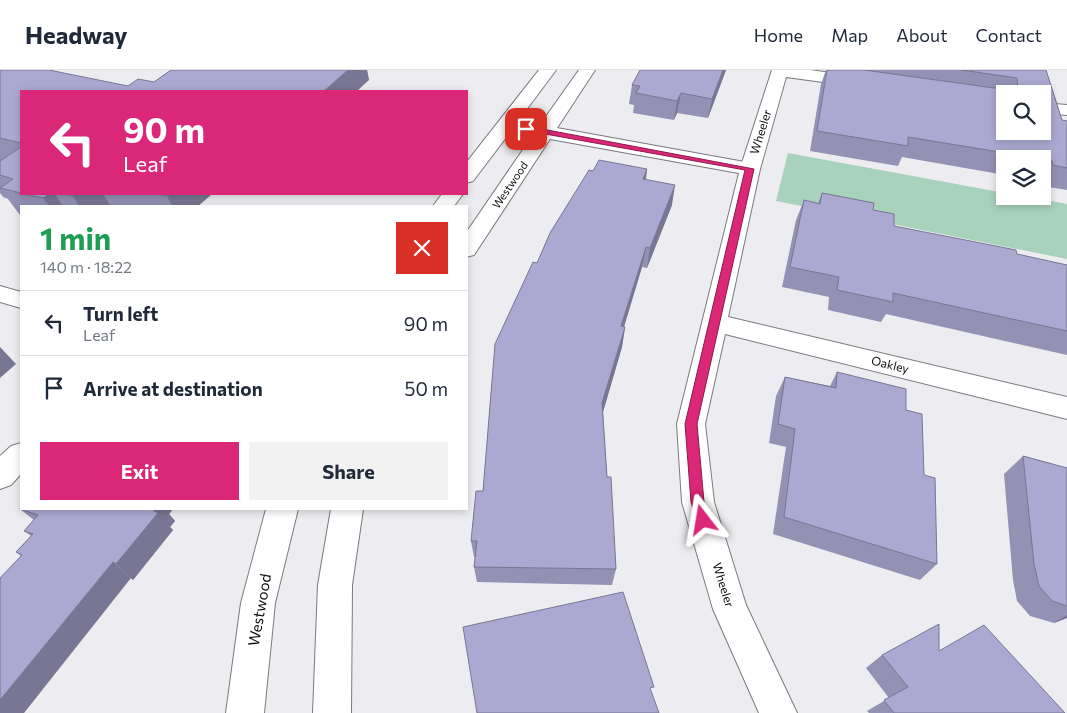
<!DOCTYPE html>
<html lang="en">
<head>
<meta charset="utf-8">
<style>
	:root { --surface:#fff; --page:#f2f2f3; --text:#1f2937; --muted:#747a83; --line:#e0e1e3; --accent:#db2777 }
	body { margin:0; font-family:Commissioner,sans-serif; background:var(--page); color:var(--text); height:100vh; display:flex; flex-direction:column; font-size:19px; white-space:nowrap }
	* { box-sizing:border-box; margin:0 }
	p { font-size:16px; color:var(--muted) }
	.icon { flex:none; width:28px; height:28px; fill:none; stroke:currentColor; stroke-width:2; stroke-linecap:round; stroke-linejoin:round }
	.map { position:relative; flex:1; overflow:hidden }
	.details { position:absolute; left:20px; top:135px; width:448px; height:305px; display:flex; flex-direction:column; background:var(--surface); border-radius:0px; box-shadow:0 2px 8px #0003 }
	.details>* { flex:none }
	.guide { position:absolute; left:20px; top:20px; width:448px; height:105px; border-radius:0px; box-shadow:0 2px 8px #0003; background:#db2777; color:#fff; overflow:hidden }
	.controls { position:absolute; left:996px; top:15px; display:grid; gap:10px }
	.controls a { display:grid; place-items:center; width:55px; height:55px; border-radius:0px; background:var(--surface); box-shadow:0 2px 8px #0003; font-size:25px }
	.pin { position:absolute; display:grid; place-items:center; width:42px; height:42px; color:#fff; margin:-21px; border-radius:10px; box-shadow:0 2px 8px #0006 }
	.me { position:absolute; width:55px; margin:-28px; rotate:346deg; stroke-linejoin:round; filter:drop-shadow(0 0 4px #0008) }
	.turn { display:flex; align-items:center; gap:18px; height:105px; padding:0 20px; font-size:22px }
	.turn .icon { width:65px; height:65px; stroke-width:2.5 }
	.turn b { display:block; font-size:35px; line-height:42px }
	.round { display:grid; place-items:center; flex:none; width:52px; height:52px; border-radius:0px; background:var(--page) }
	.head { display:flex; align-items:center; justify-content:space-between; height:85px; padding:0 20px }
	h1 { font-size:30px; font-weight:700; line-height:38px; color:#1e9e55 }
	.primary-button { display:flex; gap:10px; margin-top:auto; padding:10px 20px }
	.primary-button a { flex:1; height:58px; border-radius:0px; background:var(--accent); color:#fff; font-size:20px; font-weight:700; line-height:58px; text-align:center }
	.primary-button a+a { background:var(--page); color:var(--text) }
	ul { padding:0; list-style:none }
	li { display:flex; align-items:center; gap:15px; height:65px; padding:0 20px; border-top:1px solid var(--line) }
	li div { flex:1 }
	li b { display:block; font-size:19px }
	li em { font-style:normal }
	header { display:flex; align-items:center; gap:30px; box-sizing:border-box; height:70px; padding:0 25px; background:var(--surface); border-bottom:1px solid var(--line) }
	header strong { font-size:24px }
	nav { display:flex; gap:28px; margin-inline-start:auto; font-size:18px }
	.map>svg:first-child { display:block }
	.green { fill:#a8d2bb }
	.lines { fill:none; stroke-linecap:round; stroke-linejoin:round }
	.street-casing { stroke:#7a7a7d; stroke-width:2 }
	.secondary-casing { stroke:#7a7a7d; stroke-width:2 }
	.street { fill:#fff; fill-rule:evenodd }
	.secondary { fill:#fff; fill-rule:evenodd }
	.wall { fill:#9391b4 }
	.shaded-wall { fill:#787692 }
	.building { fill:#aba9d1; stroke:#787692; fill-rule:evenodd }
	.route { fill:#db2777; stroke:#8e194d }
	.labels { text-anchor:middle; stroke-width:5; stroke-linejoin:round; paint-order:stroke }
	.far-street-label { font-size:11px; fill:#0c0c0d; stroke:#fff }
	.street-label { font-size:12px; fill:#0c0c0d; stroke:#fff }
	.near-street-label { font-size:15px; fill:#0c0c0d; stroke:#fff }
</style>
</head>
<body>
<header>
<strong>Headway</strong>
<nav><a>Home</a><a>Map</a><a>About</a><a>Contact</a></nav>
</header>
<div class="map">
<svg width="1067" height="643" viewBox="0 0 1067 643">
	<rect width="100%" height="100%" fill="#ededf1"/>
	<path class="green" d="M788 83 1005 123V126H1025L1067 134V189L776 131Z"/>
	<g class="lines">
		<defs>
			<g id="street">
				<path d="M772 0H810L860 7 866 8 869 12 866 16 860 17 786 7 760 99 728 247 1067 327V349L725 264 705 354 714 432 746 535 797 643H759L713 539 682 432 677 354 740 99Z"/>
				<path d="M1042 33 1067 35V45L1042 43Z"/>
				<path d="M21 373V404L11 415 0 419V386L11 376Z"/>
			</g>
			<g id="secondary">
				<path d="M539 0H556L518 51 540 55 579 0H595L557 58 750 93 757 95 760 99 757 103 750 105 550 69 474 185 466 187V163L533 65 511 61 473 111 466 113V93Z"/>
				<path d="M442 124H463L454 136H433Z"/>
				<path d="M0 216 21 222V238L0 232Z"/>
				<path d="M266 439H298L275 533 264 643H226L241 533Z"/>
				<path d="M331 439H363L352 515 351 643H313L318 515Z"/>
			</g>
		</defs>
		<use href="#street" class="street-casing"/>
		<use href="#secondary" class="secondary-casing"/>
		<use href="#street" class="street"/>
		<use href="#secondary" class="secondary"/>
	</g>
	<g class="wall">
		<path d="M0 0 128 16 154 12 171 0H367L369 10 21 21V124H212L198 136H114L110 135 109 136H21V145L19 144 8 129 3 127 0 123V91L1 90H0Z"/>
		<path d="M640 0H726L708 48 677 43 674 50 633 43 634 35 629 34 632 15Z"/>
		<path d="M824 0H1046L1062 50 1067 51V120L1042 116V89H1005V105L902 87 898 96 810 81 821 14 826 0Z"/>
		<path d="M647 99 646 110 672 135 647 198 642 197 624 257H625L622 277 603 342 607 407 616 499 612 515 477 512 474 497 475 487H474L471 471 537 193Z"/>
		<path d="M822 123 873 140 894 156 1017 184 1067 195V285L886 244 881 252 828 240 829 227 782 217 796 150 804 130 818 133Z"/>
		<path d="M837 302 906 340 924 405 937 494 920 510 773 464 786 377 769 373 776 326 785 307 830 316Z"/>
		<path d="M1023 386 1067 398V548L1054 553 1030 546 1017 531 1013 510 1004 404Z"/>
		<path d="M20 439H173L169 444 175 451 170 457 173 460 133 510 131 508 21 486 16 482 31 466 24 461 34 450Z"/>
		<path d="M939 581 1065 643H869L867 641 889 628 866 598 882 585Z"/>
	</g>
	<g class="shaded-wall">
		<path d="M348 0H367L369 10 357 21H324Z"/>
		<path d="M723 0H726L708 48 712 29Z"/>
		<path d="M681 23 677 43 674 50 677 31Z"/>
		<path d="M647 99 644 119 643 109Z"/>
		<path d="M675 115 672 135 647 198 650 178Z"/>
		<path d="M50 124H55L63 136H49L43 128Z"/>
		<path d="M75 124H103L110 135 109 136H79L73 126Z"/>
		<path d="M170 124H212L198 136H172L167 126Z"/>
		<path d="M646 177 642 197 618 276 621 256Z"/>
		<path d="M625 257 622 277 600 352 602 333Z"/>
		<path d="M0 277 16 294 0 308Z"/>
		<path d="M156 439H173L169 444 175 451 170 457 173 460 133 510 116 494Z"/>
		<path d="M113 492 131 508 24 643H0V630Z"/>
		<path d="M1067 545V548L1054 553Z"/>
	</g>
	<g class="building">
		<path d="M0 0H49L128 16 138 9 154 12 171 0H348L324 21H21V73L0 68Z"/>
		<path d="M640 0H723L712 29 681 23 677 31 636 23 640 16 632 15Z"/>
		<path d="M827 0H864L1016 21 1018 19 1017 8 962 0H1046L1062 50 1067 51V98L1053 95 1052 91 1042 89 908 67V76L817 61ZM1005 24H1042V61H1005Z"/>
		<path d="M21 77V123L0 118 13 109 0 105V91Z"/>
		<path d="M599 90 647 99 643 109 675 115 650 178 646 177 621 256 625 257 602 333 607 407H611L616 499 474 497 477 471H471L476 421H483L495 274 533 192 537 193 550 163 589 100 593 101Z"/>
		<path d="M822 123 874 133 873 140 894 144V156L1016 180 1017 184 1067 195V261L893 223V232L837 220 839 207 790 197 804 130 820 134Z"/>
		<path d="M25 124H50L43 128Z"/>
		<path d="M63 124H75L73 126Z"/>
		<path d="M157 124H170L167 126Z"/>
		<path d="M837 302 906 319V340L922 344 924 405 935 408 937 494 784 447 795 359 778 354 785 307 836 318Z"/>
		<path d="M1023 386 1067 398V536L1052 531 1039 516 1034 494Z"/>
		<path d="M21 437V439H156L154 441 158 443 116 494 113 492 0 630V508L22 485 16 482 33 464 24 461 38 445 20 439Z"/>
		<path d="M623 522 654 617 650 618 659 643H477L463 557Z"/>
		<path d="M939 554V581L984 555 1065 643H894L884 630 908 617 882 585Z"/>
	</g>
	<path class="route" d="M526 56 754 99 697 354 704 432 710 450 708 454H698L691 432 685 354 745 100 523 60V57Z"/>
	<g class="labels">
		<g class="far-street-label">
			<text transform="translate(510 115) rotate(-56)" y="4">Westwood</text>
		</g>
		<g class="street-label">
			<text transform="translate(761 62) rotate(-73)" y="4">Wheeler</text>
			<text transform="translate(890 295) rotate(14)" y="4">Oakley</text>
			<text transform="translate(723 515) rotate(73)" y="4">Wheeler</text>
		</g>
		<g class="near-street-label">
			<text transform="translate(260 540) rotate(-80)" y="5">Westwood</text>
		</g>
	</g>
</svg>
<div class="controls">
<a><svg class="icon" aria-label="search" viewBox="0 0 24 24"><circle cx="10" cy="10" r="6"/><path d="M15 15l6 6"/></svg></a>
<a><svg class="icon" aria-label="layers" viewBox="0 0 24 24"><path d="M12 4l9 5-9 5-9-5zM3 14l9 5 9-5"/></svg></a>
</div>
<div class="pin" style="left:526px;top:59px;background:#d93025"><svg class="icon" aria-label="arrive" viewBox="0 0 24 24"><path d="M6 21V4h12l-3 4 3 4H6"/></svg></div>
<svg class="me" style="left:703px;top:450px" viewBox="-20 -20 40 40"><path d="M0-17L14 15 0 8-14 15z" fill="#db2777" stroke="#fff" stroke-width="4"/></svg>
<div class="guide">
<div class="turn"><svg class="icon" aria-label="left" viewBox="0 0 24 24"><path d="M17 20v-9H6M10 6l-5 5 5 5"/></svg><div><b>90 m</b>Leaf</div></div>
</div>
<section class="details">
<div class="head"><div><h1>1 min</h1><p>140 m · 18:22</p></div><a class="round" style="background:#d93025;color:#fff"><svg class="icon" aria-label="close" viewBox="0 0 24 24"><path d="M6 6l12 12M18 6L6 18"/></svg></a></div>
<ul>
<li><svg class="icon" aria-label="left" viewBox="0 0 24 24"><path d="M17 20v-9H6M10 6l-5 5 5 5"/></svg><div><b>Turn left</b><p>Leaf</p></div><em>90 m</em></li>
<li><svg class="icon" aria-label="arrive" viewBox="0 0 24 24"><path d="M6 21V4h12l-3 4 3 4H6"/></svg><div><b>Arrive at destination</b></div><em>50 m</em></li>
</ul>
<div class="primary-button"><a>Exit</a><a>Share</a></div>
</section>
</div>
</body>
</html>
